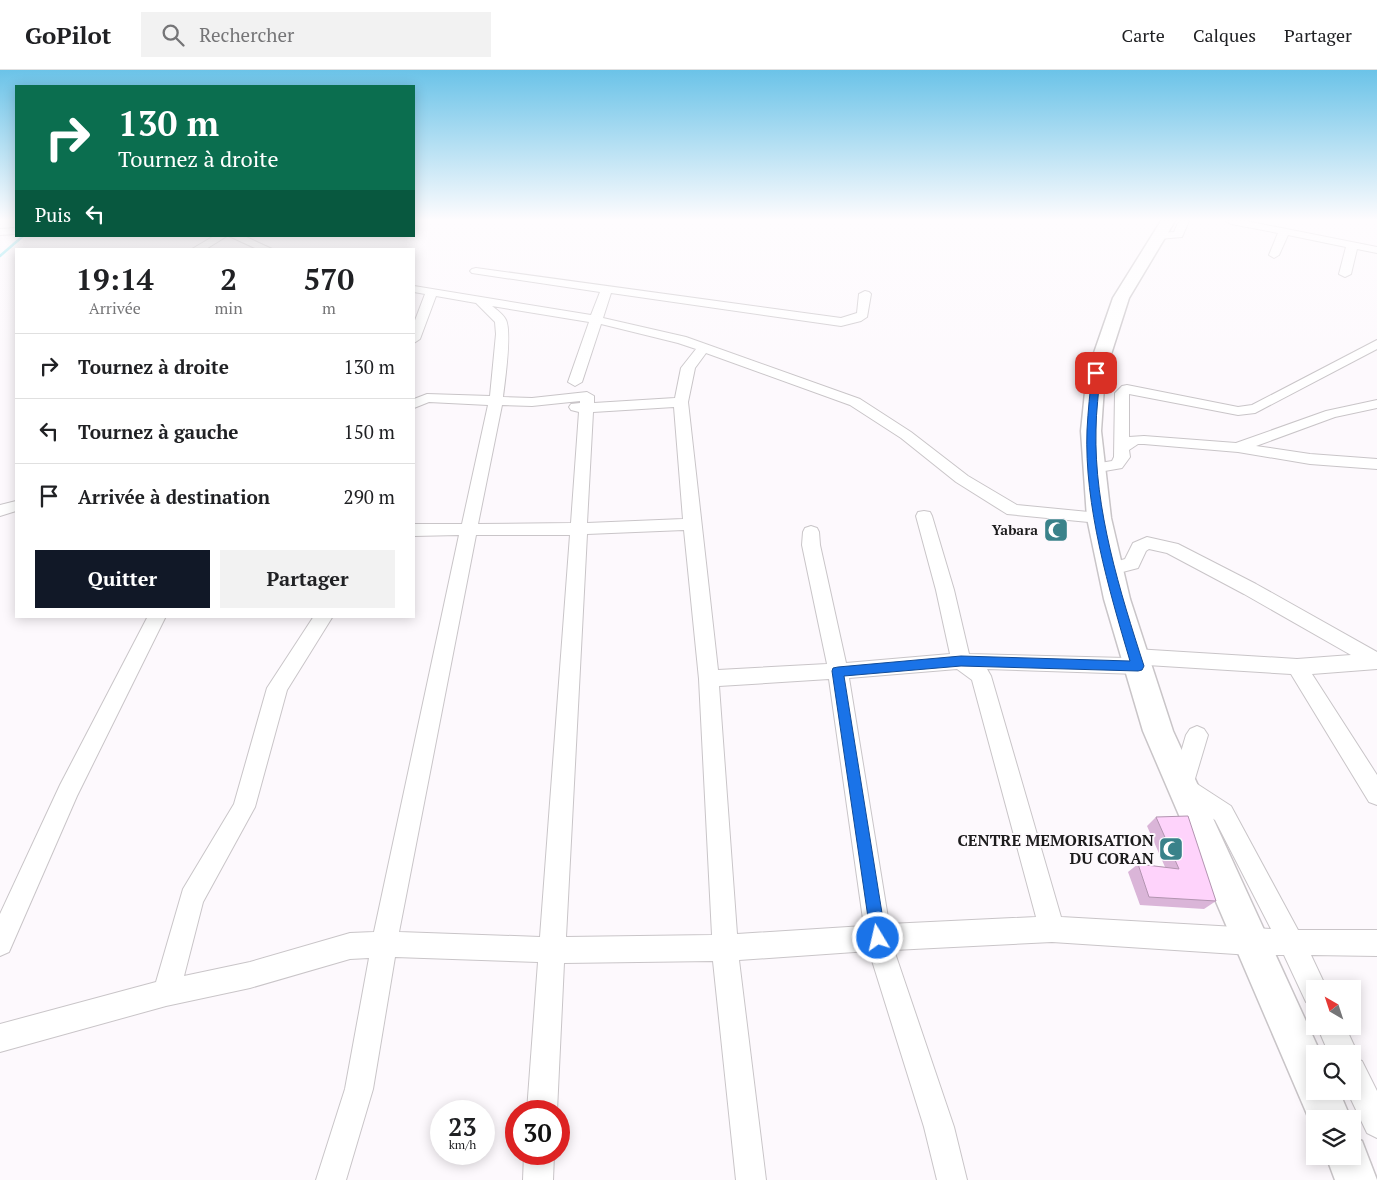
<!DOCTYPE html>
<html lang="fr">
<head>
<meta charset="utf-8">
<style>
	:root { --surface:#fff; --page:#f2f2f2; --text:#202124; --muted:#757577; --line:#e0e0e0; --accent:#111827 }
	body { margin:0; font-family:"PT Serif",serif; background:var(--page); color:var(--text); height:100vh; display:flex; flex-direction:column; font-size:19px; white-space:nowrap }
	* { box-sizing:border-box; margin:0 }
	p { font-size:16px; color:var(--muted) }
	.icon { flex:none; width:28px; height:28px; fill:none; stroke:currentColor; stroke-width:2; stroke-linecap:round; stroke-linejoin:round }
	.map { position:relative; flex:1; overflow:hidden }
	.sheet { position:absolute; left:15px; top:178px; width:400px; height:370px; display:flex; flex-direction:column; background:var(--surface); border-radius:0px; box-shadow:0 2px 12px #0003 }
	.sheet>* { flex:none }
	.top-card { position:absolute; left:15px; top:15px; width:400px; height:152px; border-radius:0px; box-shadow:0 2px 12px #0003; background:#0b6e4f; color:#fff; overflow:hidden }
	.needle { width:32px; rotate:321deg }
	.fabs { position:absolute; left:1306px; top:910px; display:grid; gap:10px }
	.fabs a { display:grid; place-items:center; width:55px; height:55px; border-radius:0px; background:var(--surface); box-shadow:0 2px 12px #0003; font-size:25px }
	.speed { position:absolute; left:430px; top:1030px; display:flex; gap:10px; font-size:25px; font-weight:700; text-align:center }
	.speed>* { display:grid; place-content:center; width:65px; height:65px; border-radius:50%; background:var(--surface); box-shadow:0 2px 12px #0003; line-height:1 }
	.speed small { font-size:12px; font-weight:400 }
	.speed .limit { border:8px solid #d22; background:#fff; color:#111 }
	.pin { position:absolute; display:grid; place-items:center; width:42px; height:42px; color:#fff; margin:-21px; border-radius:10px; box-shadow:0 2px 8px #0006 }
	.me { position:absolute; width:55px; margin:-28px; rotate:351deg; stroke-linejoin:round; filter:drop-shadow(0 0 4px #0008) }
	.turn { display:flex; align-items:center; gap:18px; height:105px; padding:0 20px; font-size:22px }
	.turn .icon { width:65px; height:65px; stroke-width:2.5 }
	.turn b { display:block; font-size:35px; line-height:42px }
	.then { display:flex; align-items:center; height:48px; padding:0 20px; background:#0003; gap:10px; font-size:19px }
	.eta { display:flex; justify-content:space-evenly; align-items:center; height:85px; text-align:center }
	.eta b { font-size:30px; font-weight:800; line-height:35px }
	.primary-button { display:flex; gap:10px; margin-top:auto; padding:10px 20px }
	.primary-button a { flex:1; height:58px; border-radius:0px; background:var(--accent); color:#fff; font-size:20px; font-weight:800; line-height:58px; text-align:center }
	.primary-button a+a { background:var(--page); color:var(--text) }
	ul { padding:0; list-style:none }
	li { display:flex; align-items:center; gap:15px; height:65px; padding:0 20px; border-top:1px solid var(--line) }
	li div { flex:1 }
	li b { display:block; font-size:19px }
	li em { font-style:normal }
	header { display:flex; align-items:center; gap:30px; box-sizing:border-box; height:70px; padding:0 25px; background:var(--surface); border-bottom:1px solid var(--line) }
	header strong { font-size:24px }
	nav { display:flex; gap:28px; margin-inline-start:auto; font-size:18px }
	.search { width:350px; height:45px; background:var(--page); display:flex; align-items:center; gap:12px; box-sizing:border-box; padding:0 18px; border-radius:0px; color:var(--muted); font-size:19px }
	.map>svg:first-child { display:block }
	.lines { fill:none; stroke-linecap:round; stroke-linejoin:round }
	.stream { stroke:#50d9e8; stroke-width:2.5 }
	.minor-casing { stroke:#c9c5c8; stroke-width:2 }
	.highway-casing { stroke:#c9c5c8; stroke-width:3 }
	.minor { fill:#fff; fill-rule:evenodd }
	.highway { fill:#fff; fill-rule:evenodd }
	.wall { fill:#dab5d8 }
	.building { fill:#fed3fb; stroke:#b294b0 }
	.route { fill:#1a73e8; stroke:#114b97 }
	.labels { text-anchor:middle; stroke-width:4; stroke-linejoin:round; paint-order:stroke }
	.poi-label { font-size:14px; font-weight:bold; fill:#1d1c1d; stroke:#fdf9fd; text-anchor:end }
	.near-poi-label { font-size:16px; font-weight:bold; fill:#1d1c1d; stroke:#fdf9fd; text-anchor:end }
</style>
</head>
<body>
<header>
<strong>GoPilot</strong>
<div class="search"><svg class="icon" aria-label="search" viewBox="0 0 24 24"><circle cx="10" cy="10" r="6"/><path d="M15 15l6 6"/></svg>Rechercher</div>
<nav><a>Carte</a><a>Calques</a><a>Partager</a></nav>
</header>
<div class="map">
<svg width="1377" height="1110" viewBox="0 0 1377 1110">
	<rect width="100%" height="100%" fill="#fdf9fd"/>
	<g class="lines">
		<path class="stream" d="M0 186 23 166"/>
		<defs>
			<g id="minor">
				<path d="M1179 151H1189L1182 167 1159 169 1154 166 1159 163 1174 162Z"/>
				<path d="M1226 151H1246L1377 177V183L1357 179 1351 204 1345 207 1339 204 1346 177 1288 165 1279 185 1274 188 1269 185 1278 163 1231 154Z"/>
				<path d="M16 158V164L0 165V159Z"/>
				<path d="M214 166H227L206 179H192Z"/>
				<path d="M229 166H244L272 179H257Z"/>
				<path d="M476 198 841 248 857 243 859 224 865 221 869 222 871 224 867 247 861 251 841 256 611 223 603 248 686 267 860 329 911 362 968 406 1017 435 1099 443 1105 444 1107 448 1105 452 1099 453 1007 444 956 412 901 368 850 335 706 283 695 298 688 332 718 600 827 594 802 475 803 462 805 458 811 456 817 458 819 462 820 475 846 593 950 584 936 520 916 446 918 442 924 441 930 442 932 446 954 520 969 584 1126 588 1128 582 1135 579 1297 589 1351 585 1244 524 1167 483 1149 479 1146 481 1138 498 1111 505 1105 503 1102 499 1105 495 1125 489 1133 473 1147 467 1178 474 1256 514 1377 582V599L1312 604 1377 705V735L1369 732 1291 604 1147 595 1145 601 1138 604 987 599 991 606 1061 847 1271 859 1215 750 1174 723 1171 716 1186 665 1190 659 1197 656 1204 659 1208 665 1194 712 1231 736 1298 860H1377V886L1311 885 1327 919H1315V936L1306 932 1284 885H1251L1052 872 894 880 954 1057 967 1110H937L924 1057 869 881 739 890 766 1110H736L713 891 564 893 557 1041H527L538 892 395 887 373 1019 346 1110H316L345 1019 369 888 350 889 250 918 166 936 0 982V954L156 912 183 819 234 734 267 618 314 546H333L287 620 255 737 203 832 184 906 250 892 350 863 374 862 459 465 414 466V454H462L488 335 429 332 414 338V329L427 324 490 326 496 264 495 252 476 233 436 226 420 269 414 273V253L425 224 414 222V216L591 245 600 222 472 203 470 201 472 199ZM492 236 589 252 568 312 575 316 582 312 601 254 678 273 696 279 681 298 675 328 594 333V326L587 322 532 328 503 327C505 310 512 263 506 250 503 244 497 240 492 236ZM580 331V333L571 334 569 337 571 340 579 342 571 453 478 454 502 335 532 336ZM674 337 683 449 587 453 593 342ZM684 460 699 609 712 865 566 867 587 464ZM476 465H570L540 867 399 862ZM957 599 972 610 1036 847 889 854 849 608ZM829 609 864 856 737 864 719 616Z"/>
				<path d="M1377 270V279L1255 343 1238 345 1129 324V367L1144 366 1236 373 1326 341 1377 330V338L1335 347 1256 376 1310 384 1377 389V399L1310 394 1238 382 1144 374H1138L1129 380 1130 387 1122 398 1093 403 1088 401 1085 398 1088 395 1112 391 1114 387 1115 323 1122 316 1127 315 1238 337 1252 335Z"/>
				<path d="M16 431V441L0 446V435Z"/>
				<path d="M148 546H166L77 726 9 882 0 886V844L60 715Z"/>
				<path d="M1317 956H1345L1358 984 1356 989 1362 991 1377 1021V1068L1367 1063 1347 1021H1352V984H1329Z"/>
				<path d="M524 1084H554L553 1110H523Z"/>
			</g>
			<g id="highway">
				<path d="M1161 151H1175L1129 228 1105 303 1101 361 1111 448 1130 529 1173 661 1321 984H1315V1021H1339L1351 1049H1315V1063L1143 661 1104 529 1087 448 1081 361 1087 303 1113 228Z"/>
				<path d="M1352 1067 1362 1071 1377 1110H1335L1326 1086H1352Z"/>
			</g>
		</defs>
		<use href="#minor" class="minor-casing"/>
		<use href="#highway" class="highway-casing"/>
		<use href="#minor" class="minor"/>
		<use href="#highway" class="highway"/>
	</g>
	<path class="wall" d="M1156 747 1216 831 1204 839 1140 835 1128 802 1138 794 1165 797 1147 756Z"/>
	<path class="building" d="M1188 746 1216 831 1149 827 1138 794 1179 799 1156 747Z"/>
	<linearGradient id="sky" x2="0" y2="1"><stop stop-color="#6bc3e8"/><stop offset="0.49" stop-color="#fefcfe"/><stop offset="1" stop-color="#fefcfe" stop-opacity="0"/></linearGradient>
	<rect width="1377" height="306" fill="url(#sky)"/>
	<path class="route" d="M1096 300 1100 303C1099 322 1096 341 1096 360 1094 439 1120 522 1144 596L1142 600 1138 601 961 596 844 606 886 868 884 874 878 876 873 874 871 868 832 601 833 598 838 597 961 586 1130 591C1109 520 1084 435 1087 360 1088 341 1090 322 1092 303Z"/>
	<defs>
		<symbol id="mosque-square" viewBox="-11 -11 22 22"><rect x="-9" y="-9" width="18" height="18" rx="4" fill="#3a828a" stroke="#fdf9fd"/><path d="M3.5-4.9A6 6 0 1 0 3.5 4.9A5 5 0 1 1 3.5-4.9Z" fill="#fff"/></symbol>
	</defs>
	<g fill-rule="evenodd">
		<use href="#mosque-square" x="1042" y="446" width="28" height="28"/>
		<use href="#mosque-square" x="1157" y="765" width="28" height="28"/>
	</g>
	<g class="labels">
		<g class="poi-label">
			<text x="1038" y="465">Yabara</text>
		</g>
		<g class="near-poi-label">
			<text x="1154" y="776">CENTRE MEMORISATION<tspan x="1154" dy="18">DU CORAN</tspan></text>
		</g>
	</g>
</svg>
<div class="fabs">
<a><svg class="needle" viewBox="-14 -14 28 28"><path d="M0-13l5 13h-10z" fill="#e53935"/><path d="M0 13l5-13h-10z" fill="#757577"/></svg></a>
<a><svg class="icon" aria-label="search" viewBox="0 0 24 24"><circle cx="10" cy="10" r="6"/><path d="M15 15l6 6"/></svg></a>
<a><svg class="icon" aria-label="layers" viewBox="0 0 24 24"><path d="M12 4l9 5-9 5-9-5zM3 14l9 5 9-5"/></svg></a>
</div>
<div class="speed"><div>23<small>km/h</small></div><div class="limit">30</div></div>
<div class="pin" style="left:1096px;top:303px;background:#d93025"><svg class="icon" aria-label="arrive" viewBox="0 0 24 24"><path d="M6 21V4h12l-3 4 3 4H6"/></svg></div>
<svg class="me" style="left:878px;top:868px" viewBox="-20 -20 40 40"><circle r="17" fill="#1a73e8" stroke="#fff" stroke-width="3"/><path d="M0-11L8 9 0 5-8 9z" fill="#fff"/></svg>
<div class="top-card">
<div class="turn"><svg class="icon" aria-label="right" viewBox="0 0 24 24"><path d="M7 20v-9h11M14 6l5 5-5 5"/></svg><div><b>130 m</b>Tournez à droite</div></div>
<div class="then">Puis<svg class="icon" aria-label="left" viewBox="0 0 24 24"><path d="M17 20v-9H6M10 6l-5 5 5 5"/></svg></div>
</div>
<section class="sheet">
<div class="eta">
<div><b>19:14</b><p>Arrivée</p></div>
<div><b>2</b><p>min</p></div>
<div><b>570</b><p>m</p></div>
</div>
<ul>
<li><svg class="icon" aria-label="right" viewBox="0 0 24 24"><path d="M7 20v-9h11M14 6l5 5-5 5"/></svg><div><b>Tournez à droite</b></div><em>130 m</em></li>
<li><svg class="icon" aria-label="left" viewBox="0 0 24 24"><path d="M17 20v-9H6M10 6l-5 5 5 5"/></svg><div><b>Tournez à gauche</b></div><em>150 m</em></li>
<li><svg class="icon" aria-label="arrive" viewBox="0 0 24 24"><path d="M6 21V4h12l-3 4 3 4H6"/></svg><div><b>Arrivée à destination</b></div><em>290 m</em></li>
</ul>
<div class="primary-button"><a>Quitter</a><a>Partager</a></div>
</section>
</div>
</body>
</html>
